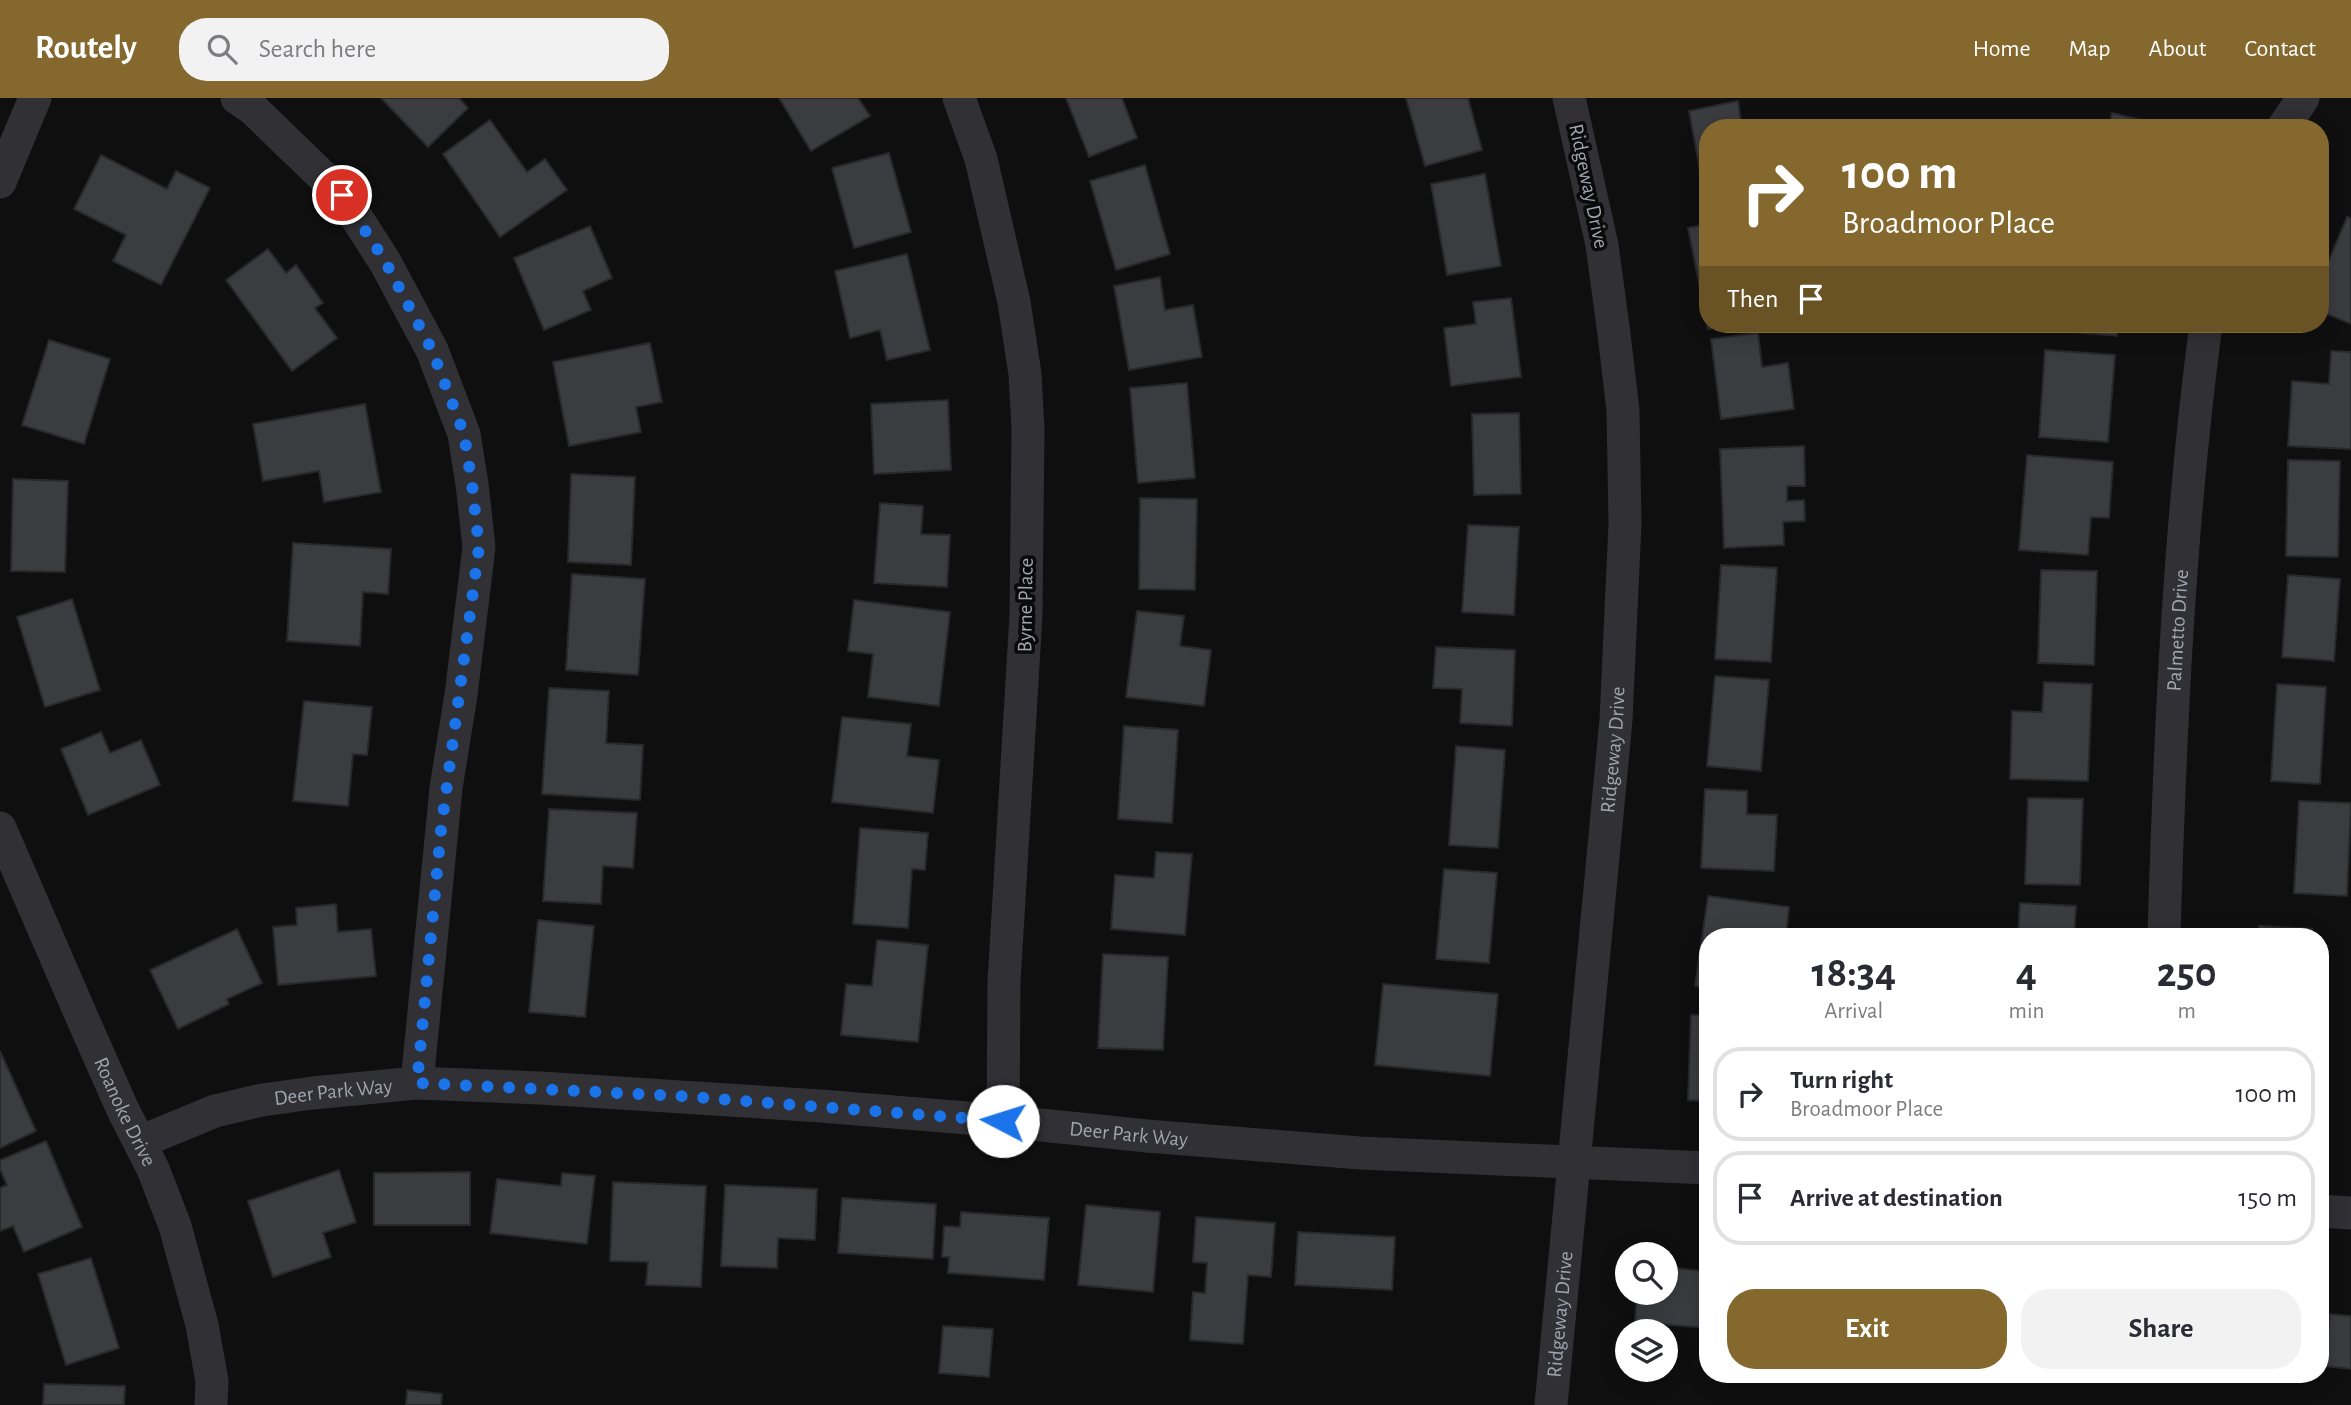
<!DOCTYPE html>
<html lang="en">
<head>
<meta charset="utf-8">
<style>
	:root { --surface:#fff; --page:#f2f2f3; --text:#2b2b33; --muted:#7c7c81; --line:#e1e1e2; --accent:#84682d }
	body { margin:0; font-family:"Alegreya Sans",sans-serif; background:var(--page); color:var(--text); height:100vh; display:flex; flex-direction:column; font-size:26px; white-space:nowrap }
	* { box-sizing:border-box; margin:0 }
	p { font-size:23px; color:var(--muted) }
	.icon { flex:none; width:38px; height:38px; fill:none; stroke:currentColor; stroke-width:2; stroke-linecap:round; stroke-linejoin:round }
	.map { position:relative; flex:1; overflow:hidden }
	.side { position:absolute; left:1699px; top:830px; width:630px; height:455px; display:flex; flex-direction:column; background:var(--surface); border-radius:28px; box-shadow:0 4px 18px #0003 }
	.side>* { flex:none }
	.hud { position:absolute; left:1699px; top:21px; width:630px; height:214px; border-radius:28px; box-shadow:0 4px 18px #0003; background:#84682d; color:#fff; overflow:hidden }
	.controls { position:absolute; left:1615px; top:1144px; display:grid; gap:14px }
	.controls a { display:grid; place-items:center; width:63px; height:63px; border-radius:50%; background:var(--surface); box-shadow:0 4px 18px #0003; font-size:35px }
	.pin { position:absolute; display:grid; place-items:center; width:60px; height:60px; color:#fff; margin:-30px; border:4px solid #fff; border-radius:50%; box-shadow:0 2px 7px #0007 }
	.me { position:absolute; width:77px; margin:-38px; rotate:275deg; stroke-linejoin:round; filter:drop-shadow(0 0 5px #0008) }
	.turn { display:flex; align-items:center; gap:24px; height:147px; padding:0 28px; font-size:32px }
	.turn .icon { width:91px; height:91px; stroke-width:2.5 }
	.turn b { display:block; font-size:49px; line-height:60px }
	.then { display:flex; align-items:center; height:66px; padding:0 28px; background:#0003; gap:14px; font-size:26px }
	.eta { display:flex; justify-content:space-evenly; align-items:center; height:119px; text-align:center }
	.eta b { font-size:42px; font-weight:700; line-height:49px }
	.action { display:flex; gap:14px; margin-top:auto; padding:14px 28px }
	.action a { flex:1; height:80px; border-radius:28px; background:var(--accent); color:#fff; font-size:28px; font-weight:700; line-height:80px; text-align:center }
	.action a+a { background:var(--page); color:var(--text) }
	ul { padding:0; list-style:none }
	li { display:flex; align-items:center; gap:21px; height:94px; margin:0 14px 10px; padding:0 14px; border:4px solid var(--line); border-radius:28px }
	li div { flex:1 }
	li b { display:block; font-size:26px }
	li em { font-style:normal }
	header { display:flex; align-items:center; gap:42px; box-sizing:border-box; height:98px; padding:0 35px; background:var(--accent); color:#fff }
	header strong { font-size:33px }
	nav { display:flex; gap:38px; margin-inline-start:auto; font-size:24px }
	.search { width:490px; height:63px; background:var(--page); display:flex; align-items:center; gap:18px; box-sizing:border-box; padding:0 24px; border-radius:28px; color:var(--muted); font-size:26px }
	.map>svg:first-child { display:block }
	.building { fill:#3b3c40; stroke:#29292c; stroke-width:2 }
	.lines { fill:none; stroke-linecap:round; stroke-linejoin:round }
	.minor { stroke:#303035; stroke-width:33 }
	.route { stroke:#1a73e8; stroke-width:12; stroke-dasharray:0 21.6 }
	.labels { text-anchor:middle; stroke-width:7; stroke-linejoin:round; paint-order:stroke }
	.street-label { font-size:21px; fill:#a0a5b1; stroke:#0a0a0b }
</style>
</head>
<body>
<header>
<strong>Routely</strong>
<div class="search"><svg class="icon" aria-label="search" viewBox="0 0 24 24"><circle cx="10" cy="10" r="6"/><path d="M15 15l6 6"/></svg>Search here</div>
<nav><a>Home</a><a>Map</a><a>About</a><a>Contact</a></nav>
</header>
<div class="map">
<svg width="2351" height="1307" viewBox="0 0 2351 1307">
	<rect width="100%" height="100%" fill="#0f0f10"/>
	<g class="building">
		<path d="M381 0H459L468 10 428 49Z"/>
		<path d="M779 0H858L870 18 811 53Z"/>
		<path d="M1066 0H1122L1137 40 1089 59Z"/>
		<path d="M1406 0H1468L1482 52 1425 68Z"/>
		<path d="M1738 3 1742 30H1708V105L1706 106 1689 13Z"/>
		<path d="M2112 15 2171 29 2109 30Z"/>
		<path d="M490 22 527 74 545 61 567 92 500 139 443 56Z"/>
		<path d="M889 55 911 134 854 150 832 70Z"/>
		<path d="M101 57 167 91 176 73 210 90 161 187 113 163 126 137 74 111Z"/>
		<path d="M1145 67 1170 156 1116 172 1090 83Z"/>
		<path d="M1485 76 1501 168 1447 177 1431 86Z"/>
		<path d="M2347 119 2351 120V226L2320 213V183Z"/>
		<path d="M1708 126V226H1733L1708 231 1688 130Z"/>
		<path d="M590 128 612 180 583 193 591 212 544 232 514 160Z"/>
		<path d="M268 151 286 175 296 167 323 205 315 210 337 240 292 273 226 182Z"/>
		<path d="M907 156 930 252 887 262 880 232 850 240 835 173Z"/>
		<path d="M1160 179 1165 212 1193 207 1202 259 1129 272 1114 188Z"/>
		<path d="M1511 200 1521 279 1451 288 1444 230 1476 226 1473 204Z"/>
		<path d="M2039 226H2118L2117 238 2039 231Z"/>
		<path d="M1758 235 1762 269 1788 265 1794 311 1721 321 1711 241Z"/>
		<path d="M49 242 110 261 84 346 22 327Z"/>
		<path d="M650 245 662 304 636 309 641 334 569 348 553 264Z"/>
		<path d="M2045 252 2115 257 2108 344 2039 339Z"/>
		<path d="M2331 253 2351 254V351L2288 348 2292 283 2329 286Z"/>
		<path d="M1187 285 1195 380 1138 385 1130 290Z"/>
		<path d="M948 302 951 372 874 376 871 306Z"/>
		<path d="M365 306 381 394 324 404 319 373 263 383 253 326Z"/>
		<path d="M1519 315 1521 396 1474 397 1472 316Z"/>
		<path d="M1804 348 1805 388H1787V403L1804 402 1805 423 1783 424 1784 447 1724 450 1720 351Z"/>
		<path d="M2027 357 2113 364 2109 420 2091 419 2088 457 2019 452Z"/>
		<path d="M2288 362 2340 363 2338 459 2286 458Z"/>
		<path d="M571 376 635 379 631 467 568 464Z"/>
		<path d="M13 381 68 383 65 474 11 473Z"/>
		<path d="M1140 400 1197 401 1195 492 1139 491Z"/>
		<path d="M880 405 923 408 921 436 950 437 947 489 874 485Z"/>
		<path d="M1468 427 1519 429 1514 517 1462 514Z"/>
		<path d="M293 445 391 451 388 496 363 494 360 548 287 543Z"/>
		<path d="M1721 467 1777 470 1771 564 1715 561Z"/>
		<path d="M2041 472 2097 473 2094 567 2038 565Z"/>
		<path d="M572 476 645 481 638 577 566 572Z"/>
		<path d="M2288 477 2340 481 2334 563 2282 559Z"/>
		<path d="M72 501 100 592 45 609 17 519Z"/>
		<path d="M854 502 950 514 939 608 868 599 873 556 848 553Z"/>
		<path d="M1137 513 1184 518 1180 548 1211 552 1204 608 1126 599Z"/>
		<path d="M1436 549 1515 552 1512 628 1460 625 1462 591 1433 590Z"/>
		<path d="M1715 578 1769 582 1761 673 1707 668Z"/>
		<path d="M2044 584 2092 586 2088 683 2010 681 2012 613 2042 614Z"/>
		<path d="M2277 586 2326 589 2320 686 2271 683Z"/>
		<path d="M549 590 609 593 606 645 643 647 640 702 542 696Z"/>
		<path d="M304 603 372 609 367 657 353 656 348 708 293 703Z"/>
		<path d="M842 619 911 626 907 658 939 662 933 715 832 704Z"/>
		<path d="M1124 628 1178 632 1172 725 1118 721Z"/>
		<path d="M101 634 110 655 141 642 160 687 88 717 61 651Z"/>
		<path d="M1456 648 1505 652 1498 750 1449 747Z"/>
		<path d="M1705 691 1747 693V716L1777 717 1774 773 1701 770Z"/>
		<path d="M2028 700 2083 701 2080 787 2025 786Z"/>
		<path d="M2299 703 2351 705 2347 798 2294 795Z"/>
		<path d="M549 711 637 715 633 770 603 768 601 806 543 803Z"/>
		<path d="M860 730 928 735 925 772 912 771 908 830 853 826Z"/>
		<path d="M1156 754 1192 756 1185 837 1111 831 1115 777 1154 780Z"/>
		<path d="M1444 771 1497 775 1489 865 1436 861Z"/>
		<path d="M1708 798 1789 809 1786 838H1708V890L1695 888Z"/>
		<path d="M2020 805 2076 808 2074 838H2018Z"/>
		<path d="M336 806 338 834 371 831 376 878 278 887 273 829 297 827 296 810Z"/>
		<path d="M538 822 594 828 585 919 529 914Z"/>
		<path d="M2259 828 2312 831V838H2258Z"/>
		<path d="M237 831 262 885 227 901 229 906 178 931 150 872Z"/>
		<path d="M877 842 928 847 918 944 841 937 846 886 872 888Z"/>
		<path d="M1103 856 1168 859 1163 952 1098 950Z"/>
		<path d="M1383 886 1498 896 1490 978 1375 967Z"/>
		<path d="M1691 917H1708V1003L1688 1002Z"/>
		<path d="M0 953 36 1033 0 1050Z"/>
		<path d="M46 1043 82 1129 24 1154 13 1128 0 1133V1090L7 1087 0 1071V1062Z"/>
		<path d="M339 1072 356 1124 323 1135 331 1159 273 1179 248 1103Z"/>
		<path d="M470 1074V1127H374V1075Z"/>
		<path d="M562 1075 595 1078 587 1146 490 1135 497 1081 561 1088Z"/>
		<path d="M613 1084 706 1088 701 1189 646 1187 648 1164 610 1163Z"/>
		<path d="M725 1087 817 1091 815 1142 778 1140 777 1170 721 1168Z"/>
		<path d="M842 1100 936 1106 933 1161 838 1155Z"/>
		<path d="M1086 1107 1160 1114 1153 1194 1078 1187Z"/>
		<path d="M961 1114 1049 1120 1044 1182 948 1175 949 1159H942L944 1128 960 1129Z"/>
		<path d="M1196 1119 1275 1125 1271 1179 1248 1177 1243 1246 1190 1242 1193 1194 1205 1195 1207 1165 1193 1164Z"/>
		<path d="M1298 1134 1395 1139 1392 1192 1295 1187Z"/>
		<path d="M1703 1158 1708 1159V1230L1635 1224 1637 1195H1666V1169L1702 1173Z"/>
		<path d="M91 1160 119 1250 66 1267 38 1176Z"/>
		<path d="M2330 1216 2351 1218V1271L2325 1268Z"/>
		<path d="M943 1228 993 1231 989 1279 939 1275Z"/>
		<path d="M44 1286 125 1288 124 1307H43Z"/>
		<path d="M407 1292 442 1296 441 1307H406Z"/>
	</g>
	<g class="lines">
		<g class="minor">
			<path d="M237 0 253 11 342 97 385 164 432 252 464 336 472 386 479 449 461 597 446 690 417 985"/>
			<path d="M959 0 981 61 1014 204 1025 276 1028 331 1026 517 1004 884 1003 1023"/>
			<path d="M2283 30 2303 0"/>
			<path d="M0 84 35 0"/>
			<path id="s1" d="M0 730 84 924 123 1012 153 1071 175 1128 202 1227 212 1283 211 1307"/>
			<path id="s2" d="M2164 838C2170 634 2179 429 2206 226"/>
			<path id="s3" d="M140 1044 215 1013 262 1002 313 995 417 985 541 990 821 1008 1003 1023 1147 1038 1360 1055 1708 1070"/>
			<path d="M2320 1113 2351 1115"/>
			<path id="s4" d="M1551 1307 1616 622 1625 425 1623 312 1614 236 1602 147 1569 0"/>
		</g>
	</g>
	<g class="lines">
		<path class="route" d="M342 97 385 163 432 252 464 336 472 386 479 449 441 732 417 985 680 998 1003 1023"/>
	</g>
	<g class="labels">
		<g class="street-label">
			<text transform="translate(1589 88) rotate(78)" y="7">Ridgeway Drive</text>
			<text transform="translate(1025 507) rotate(-89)" y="7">Byrne Place</text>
			<text dy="7" stroke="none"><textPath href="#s2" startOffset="306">Palmetto Drive</textPath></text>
			<text dy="7" stroke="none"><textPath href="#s4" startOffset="658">Ridgeway Drive</textPath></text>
			<text dy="7" stroke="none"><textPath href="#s3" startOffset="201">Deer Park Way</textPath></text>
			<text dy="7" stroke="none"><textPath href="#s1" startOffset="310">Roanoke Drive</textPath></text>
			<text dy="7" stroke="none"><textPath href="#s3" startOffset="999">Deer Park Way</textPath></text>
			<text dy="7" stroke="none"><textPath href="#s4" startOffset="91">Ridgeway Drive</textPath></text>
		</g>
	</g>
</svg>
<div class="controls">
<a><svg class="icon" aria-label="search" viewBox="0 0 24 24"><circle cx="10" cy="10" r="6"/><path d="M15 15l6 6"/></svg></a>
<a><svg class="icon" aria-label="layers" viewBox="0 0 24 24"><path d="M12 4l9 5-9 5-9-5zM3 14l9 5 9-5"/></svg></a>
</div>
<div class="pin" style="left:342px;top:97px;background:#d93025"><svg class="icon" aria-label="arrive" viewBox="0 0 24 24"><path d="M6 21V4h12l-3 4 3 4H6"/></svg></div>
<svg class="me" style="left:1003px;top:1023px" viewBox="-20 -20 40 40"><circle r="19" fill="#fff"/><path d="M0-13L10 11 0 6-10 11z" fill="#1a73e8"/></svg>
<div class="hud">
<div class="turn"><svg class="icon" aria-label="right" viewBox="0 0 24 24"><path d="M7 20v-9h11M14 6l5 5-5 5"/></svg><div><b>100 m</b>Broadmoor Place</div></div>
<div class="then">Then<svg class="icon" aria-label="arrive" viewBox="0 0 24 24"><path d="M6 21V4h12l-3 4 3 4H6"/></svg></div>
</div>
<section class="side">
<div class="eta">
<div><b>18:34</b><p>Arrival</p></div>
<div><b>4</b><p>min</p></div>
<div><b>250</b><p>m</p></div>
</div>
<ul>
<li><svg class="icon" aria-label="right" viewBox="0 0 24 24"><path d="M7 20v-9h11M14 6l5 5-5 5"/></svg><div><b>Turn right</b><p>Broadmoor Place</p></div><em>100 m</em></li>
<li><svg class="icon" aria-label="arrive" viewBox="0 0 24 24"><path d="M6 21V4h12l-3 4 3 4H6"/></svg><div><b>Arrive at destination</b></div><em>150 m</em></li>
</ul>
<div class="action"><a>Exit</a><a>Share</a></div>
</section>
</div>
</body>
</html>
